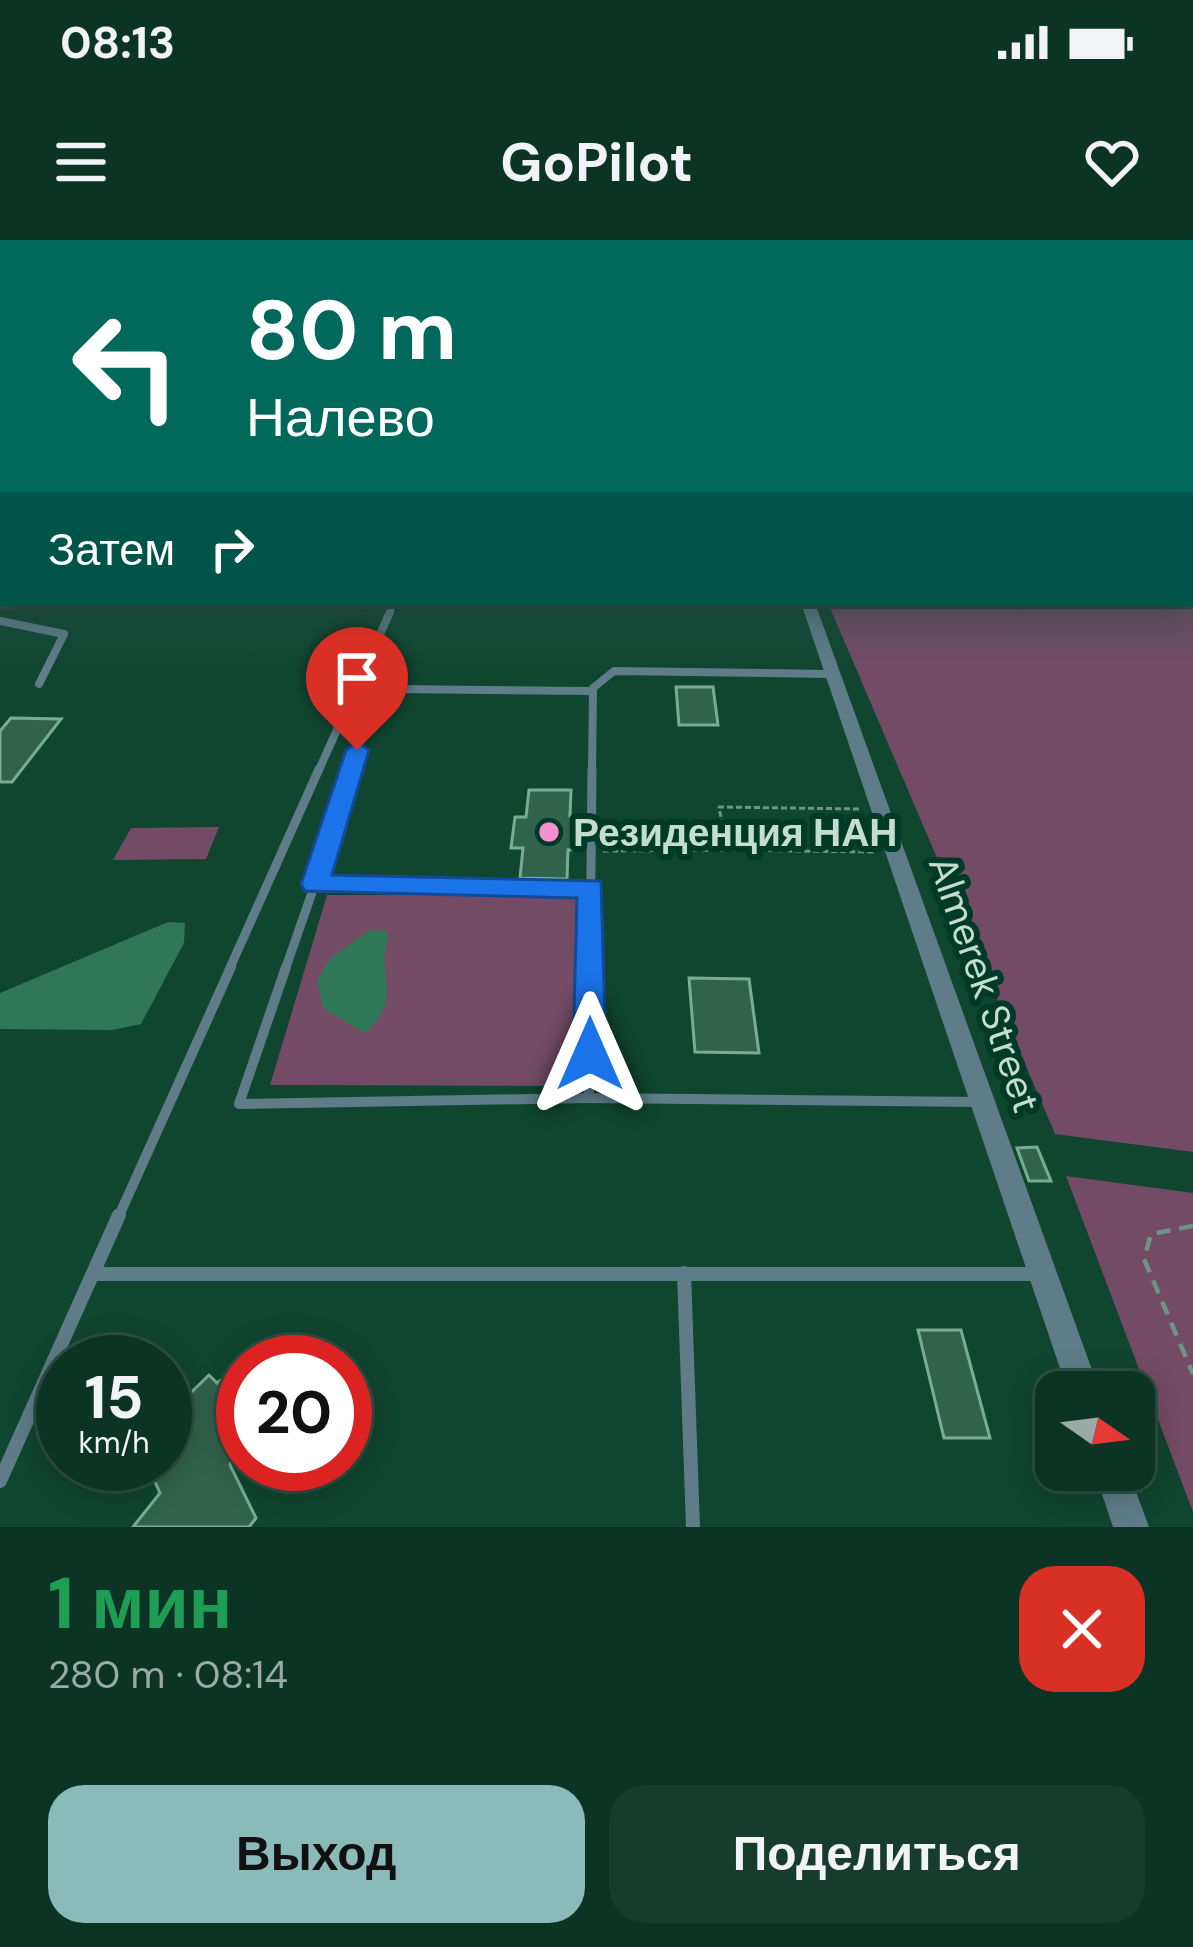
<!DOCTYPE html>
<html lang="ru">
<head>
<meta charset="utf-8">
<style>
	:root { --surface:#0c3424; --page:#153c2c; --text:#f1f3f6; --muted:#9aaaa6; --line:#2c4f41; --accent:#8bbbb9 }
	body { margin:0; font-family:"DM Sans",sans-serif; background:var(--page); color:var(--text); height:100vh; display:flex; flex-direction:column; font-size:45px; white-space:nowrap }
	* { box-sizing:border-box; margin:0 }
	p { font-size:39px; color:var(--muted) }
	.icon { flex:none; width:66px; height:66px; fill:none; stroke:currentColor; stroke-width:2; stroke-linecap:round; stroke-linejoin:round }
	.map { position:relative; height:1287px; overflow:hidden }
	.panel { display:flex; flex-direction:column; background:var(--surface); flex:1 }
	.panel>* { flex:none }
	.top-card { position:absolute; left:0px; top:0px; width:1194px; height:366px; box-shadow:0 6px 30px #0003,0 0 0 3px var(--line); background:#00695c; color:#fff; overflow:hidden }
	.needle { width:78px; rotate:104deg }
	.buttons { position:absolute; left:1035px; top:1131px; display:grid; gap:24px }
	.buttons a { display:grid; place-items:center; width:120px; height:120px; border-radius:24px; background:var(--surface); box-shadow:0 6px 30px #0003,0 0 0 3px var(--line); font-size:60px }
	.speed { position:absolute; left:36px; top:1095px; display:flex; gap:24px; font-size:60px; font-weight:700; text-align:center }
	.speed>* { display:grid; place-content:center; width:156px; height:156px; border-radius:50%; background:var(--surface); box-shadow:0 6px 30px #0003,0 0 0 3px var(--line); line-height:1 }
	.speed small { font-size:30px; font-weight:400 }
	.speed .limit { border:18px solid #d22; background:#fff; color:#111 }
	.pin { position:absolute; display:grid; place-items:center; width:102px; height:102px; color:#fff; margin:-123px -51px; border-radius:50% 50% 50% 0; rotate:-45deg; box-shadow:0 0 12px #0007 }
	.pin .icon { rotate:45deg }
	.me { position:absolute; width:132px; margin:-66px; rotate:0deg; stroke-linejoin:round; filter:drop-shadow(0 0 9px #0008) }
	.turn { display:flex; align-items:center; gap:42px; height:252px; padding:0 48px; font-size:54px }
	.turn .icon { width:156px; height:156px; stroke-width:2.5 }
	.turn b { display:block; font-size:84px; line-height:102px }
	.then { display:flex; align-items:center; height:114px; padding:0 48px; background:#0003; gap:24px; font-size:45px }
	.round { display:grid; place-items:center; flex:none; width:126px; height:126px; border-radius:36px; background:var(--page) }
	.head { display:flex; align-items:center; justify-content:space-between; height:204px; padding:0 48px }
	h1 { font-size:72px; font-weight:700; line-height:90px; color:#1e9e55 }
	.primary-button { display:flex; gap:24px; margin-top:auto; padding:24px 48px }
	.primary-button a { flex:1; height:138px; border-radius:36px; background:var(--accent); color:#111; font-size:48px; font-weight:700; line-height:138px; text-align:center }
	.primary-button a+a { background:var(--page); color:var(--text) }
	.status { display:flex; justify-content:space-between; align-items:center; height:84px; padding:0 60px; background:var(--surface); direction:ltr }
	.status svg { height:33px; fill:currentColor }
	header { display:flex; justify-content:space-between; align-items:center; height:156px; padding:0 48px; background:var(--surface); font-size:54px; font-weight:700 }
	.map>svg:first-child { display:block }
	.green { fill:#734b64 }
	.water { fill:#2f7758 }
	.building { fill:#31634c; stroke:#79ad93; stroke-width:3 }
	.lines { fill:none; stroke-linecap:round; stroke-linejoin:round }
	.path-far1 { stroke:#6e9584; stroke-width:3; stroke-dasharray:6 3; stroke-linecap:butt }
	.path { stroke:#6e9584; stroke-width:4.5; stroke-dasharray:14 9; stroke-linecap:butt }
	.service-far4 { stroke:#5e7d88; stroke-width:6 }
	.service-far3 { stroke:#5e7d88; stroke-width:8 }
	.service-far2 { stroke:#5e7d88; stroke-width:9 }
	.service-far1 { stroke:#5e7d88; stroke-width:10 }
	.service { stroke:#5e7d88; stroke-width:14 }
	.tertiary { fill:#5e7d88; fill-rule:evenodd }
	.route { fill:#1a73e8; stroke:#114b97; stroke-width:3 }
	.poi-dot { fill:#f690d0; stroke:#013a26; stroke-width:4.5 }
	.labels { text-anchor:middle; stroke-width:12; stroke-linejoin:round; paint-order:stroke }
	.poi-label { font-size:39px; font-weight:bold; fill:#c3ddcf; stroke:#013a26; text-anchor:start }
	.street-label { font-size:39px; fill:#c3ddcf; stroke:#013a26 }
</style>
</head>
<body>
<div class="status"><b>08:13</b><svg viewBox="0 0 49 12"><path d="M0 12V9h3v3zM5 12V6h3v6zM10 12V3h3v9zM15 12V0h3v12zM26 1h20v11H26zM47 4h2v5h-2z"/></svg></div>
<header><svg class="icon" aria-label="menu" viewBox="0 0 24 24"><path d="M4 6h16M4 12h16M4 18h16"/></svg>GoPilot<svg class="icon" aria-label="heart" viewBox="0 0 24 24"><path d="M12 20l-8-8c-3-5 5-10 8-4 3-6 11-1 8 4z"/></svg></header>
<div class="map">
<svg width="1193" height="1287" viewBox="0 0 1193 1287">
	<rect width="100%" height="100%" fill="#104530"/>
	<g class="green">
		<path d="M1193 247V912L1055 894 828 363H1191Z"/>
		<path d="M219 587 206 619 113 620 131 588Z"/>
		<path d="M327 655H583L579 846 270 845Z"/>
		<path d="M1066 936 1193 953V1272Z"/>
	</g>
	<g class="water">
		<path d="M168 682 185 683 184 703 141 784 112 790 0 789V753Z"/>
		<path d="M370 690 386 691 389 698C373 733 407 758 364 793L323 768 317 740 330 718Z"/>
	</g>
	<g class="building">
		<path d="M676 447H713L718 485H679Z"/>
		<path d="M11 478 61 479 12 542H0V491Z"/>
		<path d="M529 550H571L570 576H583L582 609 568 610 567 639 520 638 523 608H511L515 577H526Z"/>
		<path d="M689 738 749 739 759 813 695 812Z"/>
		<path d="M1037 907 1051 941H1029L1017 908Z"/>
		<path d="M918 1090H961L990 1198H944Z"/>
		<path d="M243 1123V1182L230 1225 256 1278 249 1287H133L160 1253 147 1224H165V1178L209 1135 217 1143Z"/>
	</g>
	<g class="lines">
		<g class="path-far1">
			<path d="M859 569 719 567 727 610 874 612"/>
			<path d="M603 611 725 610"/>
		</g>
		<path class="path" d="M1193 986 1151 994 1144 1019 1193 1134"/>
		<g class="service-far4">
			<path d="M688 363H728"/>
			<path d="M389 375 394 363"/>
		</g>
		<g class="service-far3">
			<path d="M0 381 64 394 39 444"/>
			<path d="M318 532 390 372"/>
			<path d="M351 532 372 465 393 449 593 451"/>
			<path d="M592 532 593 448 614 431 831 434"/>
		</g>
		<g class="service-far2">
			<path d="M315 644 351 529"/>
			<path d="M229 730 319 529"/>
			<path d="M285 730 315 644 591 648"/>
			<path d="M590 730 592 529"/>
		</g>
		<g class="service-far1">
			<path d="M286 727 239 864 589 858"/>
			<path d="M590 727 589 858 980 862"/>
			<path d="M118 978 231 727"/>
		</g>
		<g class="service">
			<path d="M684 1033 693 1287"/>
			<path d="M93 1034H1035"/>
			<path d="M0 1241 119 975"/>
		</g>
		<g class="tertiary">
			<path d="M801 363H815L1100 1152H1068Z"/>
			<path d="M1094 1230H1128L1149 1287H1113Z"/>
		</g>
	</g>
	<linearGradient id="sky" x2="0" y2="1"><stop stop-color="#09261a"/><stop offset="0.58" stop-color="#315c59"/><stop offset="1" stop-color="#315c59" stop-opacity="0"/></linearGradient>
	<rect width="1193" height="427" fill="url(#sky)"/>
	<path class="route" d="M357 502 369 510 332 635 601 641 606 814 601 824H578L573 814 577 658 305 651 301 644 346 510Z"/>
	<circle class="poi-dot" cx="549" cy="592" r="12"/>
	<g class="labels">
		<g class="poi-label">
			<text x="573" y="606">Резиденция НАН</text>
		</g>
		<g class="street-label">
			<text transform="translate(985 744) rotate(71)" y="14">Almerek Street</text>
		</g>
	</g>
</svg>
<div class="buttons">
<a><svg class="needle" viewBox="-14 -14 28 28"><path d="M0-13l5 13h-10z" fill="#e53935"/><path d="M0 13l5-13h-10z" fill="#9aaaa6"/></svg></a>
</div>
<div class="speed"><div>15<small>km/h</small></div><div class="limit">20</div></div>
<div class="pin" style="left:357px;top:510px;background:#d93025"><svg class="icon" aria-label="arrive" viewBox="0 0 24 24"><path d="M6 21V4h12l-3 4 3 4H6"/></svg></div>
<svg class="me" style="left:590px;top:814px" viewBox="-20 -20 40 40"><path d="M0-17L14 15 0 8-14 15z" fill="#1a73e8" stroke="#fff" stroke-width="4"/></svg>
<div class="top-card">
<div class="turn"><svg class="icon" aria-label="left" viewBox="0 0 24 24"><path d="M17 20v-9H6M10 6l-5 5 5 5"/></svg><div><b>80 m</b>Налево</div></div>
<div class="then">Затем<svg class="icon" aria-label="right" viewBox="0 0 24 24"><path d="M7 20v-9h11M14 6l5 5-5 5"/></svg></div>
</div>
</div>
<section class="panel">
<div class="head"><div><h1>1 мин</h1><p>280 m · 08:14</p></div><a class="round" style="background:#d93025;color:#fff"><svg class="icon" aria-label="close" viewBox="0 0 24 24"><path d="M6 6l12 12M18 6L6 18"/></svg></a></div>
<div class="primary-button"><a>Выход</a><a>Поделиться</a></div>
</section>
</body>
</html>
